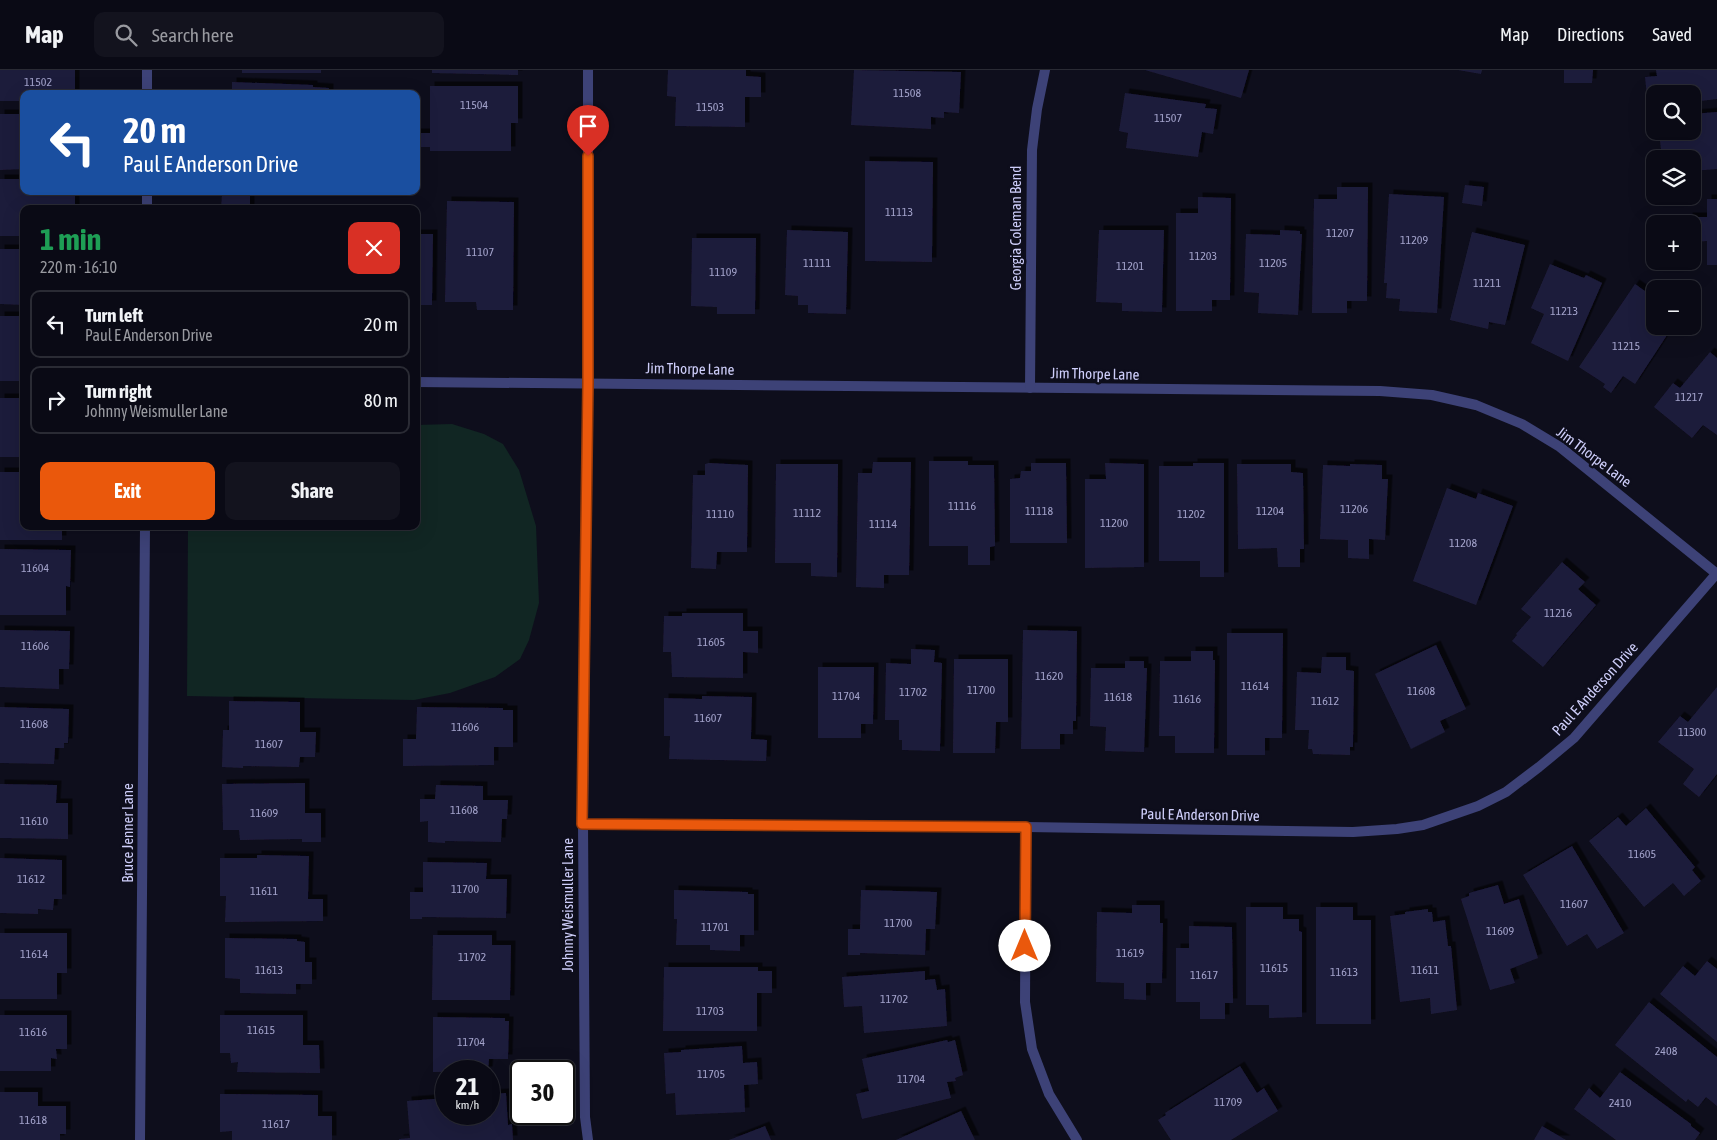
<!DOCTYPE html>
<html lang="en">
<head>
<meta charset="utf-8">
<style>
	:root { --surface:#0a0a15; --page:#13131e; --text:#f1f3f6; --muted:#999aa0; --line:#2a2b34; --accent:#ea580c }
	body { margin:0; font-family:"Asap Condensed",sans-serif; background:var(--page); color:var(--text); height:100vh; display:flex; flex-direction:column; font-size:19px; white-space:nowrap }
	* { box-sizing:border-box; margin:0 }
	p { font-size:16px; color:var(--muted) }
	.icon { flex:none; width:28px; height:28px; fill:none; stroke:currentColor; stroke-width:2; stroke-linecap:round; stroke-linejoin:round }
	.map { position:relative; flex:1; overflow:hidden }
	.panel { position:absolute; left:20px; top:135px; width:400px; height:325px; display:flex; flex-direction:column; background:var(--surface); border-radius:10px; box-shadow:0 5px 20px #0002,0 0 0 1px var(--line) }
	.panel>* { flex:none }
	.guide { position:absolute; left:20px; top:20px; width:400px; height:105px; border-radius:10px; box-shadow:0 5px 20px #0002,0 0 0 1px var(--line); background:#1a4fa0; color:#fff; overflow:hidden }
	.buttons { position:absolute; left:1646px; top:15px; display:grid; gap:10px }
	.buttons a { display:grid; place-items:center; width:55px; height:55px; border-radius:10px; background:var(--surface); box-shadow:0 5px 20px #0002,0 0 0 1px var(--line); font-size:25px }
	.speed { position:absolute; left:435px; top:990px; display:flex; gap:10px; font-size:25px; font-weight:700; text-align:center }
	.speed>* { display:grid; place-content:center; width:65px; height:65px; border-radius:50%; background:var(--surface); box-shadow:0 5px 20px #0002,0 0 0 1px var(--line); line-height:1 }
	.speed small { font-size:12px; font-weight:400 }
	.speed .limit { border:2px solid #111; border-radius:8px; background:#fff; color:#111 }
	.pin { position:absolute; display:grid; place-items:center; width:42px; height:42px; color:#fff; margin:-51px -21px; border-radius:50% 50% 50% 0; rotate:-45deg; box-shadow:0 0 5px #0007 }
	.pin .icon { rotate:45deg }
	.me { position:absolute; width:55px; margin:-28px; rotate:0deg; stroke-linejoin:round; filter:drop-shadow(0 0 4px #0008) }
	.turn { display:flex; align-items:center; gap:18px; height:105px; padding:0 20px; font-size:22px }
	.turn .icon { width:65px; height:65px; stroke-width:2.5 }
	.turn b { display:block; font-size:35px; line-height:42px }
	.round { display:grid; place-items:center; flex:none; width:52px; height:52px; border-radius:10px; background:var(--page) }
	.overview { display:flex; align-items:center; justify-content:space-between; height:85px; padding:0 20px }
	h1 { font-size:30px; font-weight:700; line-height:38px; color:#1e9e55 }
	.action { display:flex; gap:10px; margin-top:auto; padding:10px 20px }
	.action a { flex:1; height:58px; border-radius:10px; background:var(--accent); color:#fff; font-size:20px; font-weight:700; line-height:58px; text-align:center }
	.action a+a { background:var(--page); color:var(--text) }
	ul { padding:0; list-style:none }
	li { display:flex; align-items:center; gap:15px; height:68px; margin:0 10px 8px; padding:0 10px; border:2px solid var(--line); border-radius:10px }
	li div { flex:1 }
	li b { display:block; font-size:19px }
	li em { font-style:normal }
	header { display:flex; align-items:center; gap:30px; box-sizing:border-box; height:70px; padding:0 25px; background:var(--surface); border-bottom:1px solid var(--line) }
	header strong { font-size:24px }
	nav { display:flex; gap:28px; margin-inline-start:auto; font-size:18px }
	.search { width:350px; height:45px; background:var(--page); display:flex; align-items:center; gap:12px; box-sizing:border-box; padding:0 18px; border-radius:10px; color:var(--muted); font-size:19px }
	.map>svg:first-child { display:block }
	.green { fill:#112623 }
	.building { fill:#1e1c3b; filter:url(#shadow) }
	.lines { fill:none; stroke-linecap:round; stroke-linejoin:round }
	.minor { stroke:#3d4277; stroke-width:10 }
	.route-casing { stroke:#983908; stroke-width:12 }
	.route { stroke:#ea580c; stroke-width:9 }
	.labels { text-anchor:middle; stroke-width:5; stroke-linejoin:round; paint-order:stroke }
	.number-label { font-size:12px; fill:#a2a2ca }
	.street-label { font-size:15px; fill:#cecefa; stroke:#0e0e1c }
</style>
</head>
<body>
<header>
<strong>Map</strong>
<div class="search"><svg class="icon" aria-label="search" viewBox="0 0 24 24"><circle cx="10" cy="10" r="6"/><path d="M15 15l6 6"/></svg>Search here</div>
<nav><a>Map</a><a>Directions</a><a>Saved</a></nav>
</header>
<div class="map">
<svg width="1717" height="1070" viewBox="0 0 1717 1070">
	<defs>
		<filter id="shadow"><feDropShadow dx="4.5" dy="-4.5" stdDeviation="0" flood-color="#0009"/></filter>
	</defs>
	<rect width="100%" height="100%" fill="#0e0e1c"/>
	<path class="green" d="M452 354 484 364 503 374 519 400 536 456 539 533 529 570 520 589 495 607 450 623 414 630 187 626 188 456H416V355Z"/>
	<g class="building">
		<path d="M0 0H75V24H24V31H0Z"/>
		<rect x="242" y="0" width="79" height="3"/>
		<path d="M432 0H518V5L432 3Z"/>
		<path d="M668 0H746V6L761 7V27H745V57L675 56 676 27 667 26Z"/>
		<path d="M854 0 961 2 959 43 944 42V48L931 47V59L851 55Z"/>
		<path d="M1145 0H1249L1241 28Z"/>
		<path d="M1458 0H1482L1481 4Z"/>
		<path d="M1564 0H1593L1592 13H1564Z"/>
		<path d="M1656 0H1717V29L1692 32V24H1655V36H1648L1645 7 1657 6Z"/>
		<path d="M232 12 313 15V17L329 18V24H232Z"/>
		<path d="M430 16H518V53H511V81H430V77H416V63H430Z"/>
		<path d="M1125 23 1206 34 1205 38 1217 39 1213 64 1202 62 1198 87 1126 78 1128 63 1119 61Z"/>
		<path d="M1717 42V99L1692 101V89H1662L1659 61H1692V44Z"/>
		<path d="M0 44H24V99L0 100Z"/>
		<path d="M865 91 933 92 932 192 865 191Z"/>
		<path d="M0 109H24V121H75V139H24V166H0Z"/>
		<path d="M1465 115 1484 117 1482 136 1462 133Z"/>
		<path d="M1337 117H1368L1367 231H1347V243H1312L1314 129H1337Z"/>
		<path d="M222 124 250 125V139H221Z"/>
		<path d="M1389 124 1444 127 1437 243 1399 241 1400 229 1386 228 1387 213H1384Z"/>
		<path d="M1198 127 1231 128 1230 230H1212V241H1176V143H1198Z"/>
		<path d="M1707 129H1717V195H1707V171L1692 172V154H1689L1688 147H1707Z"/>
		<path d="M447 131 514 132 513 240H477L476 232H445Z"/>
		<path d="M787 160 848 162 846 244 808 243V235H798V226L785 225Z"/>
		<path d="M1099 160H1164L1162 242 1122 241V233L1096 232Z"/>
		<path d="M1280 160 1300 161V164H1302L1298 245 1258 243 1259 223 1244 222 1246 164 1280 165Z"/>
		<path d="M1472 162 1525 175 1505 255 1489 252 1488 259 1450 250Z"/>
		<path d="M416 164H433L432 235H416Z"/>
		<path d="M692 168H756L755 244H717V237L691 236Z"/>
		<path d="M0 179H24V235L0 234Z"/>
		<path d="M1550 194 1584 208 1586 205 1602 213 1568 291 1531 273 1544 244 1531 238Z"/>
		<path d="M1635 214 1655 228V256H1673L1635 314 1623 306 1611 323 1603 317 1605 314 1579 297Z"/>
		<rect x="0" y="246" width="24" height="65"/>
		<path d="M1710 282 1717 288V365L1703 355 1692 368 1654 337 1673 313 1680 318Z"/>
		<rect x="0" y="328" width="24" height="59"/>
		<path d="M929 391H968V395H994L995 476 990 477V495H968V476H929Z"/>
		<path d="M873 392H911L909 505H884V518L856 517 858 403H872Z"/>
		<path d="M709 393 748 395 747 482H717L716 499 691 498 693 405H705V394Z"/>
		<path d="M1031 393H1066L1067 473H1010V409L1020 408 1021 401H1031Z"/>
		<path d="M1105 393 1144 394V497L1085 498V409H1106Z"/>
		<path d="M1193 393H1224V507H1200V491H1159V396H1193Z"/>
		<path d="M776 394H838L837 507 811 506V493H775Z"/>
		<path d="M1237 394H1291V402L1303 403 1304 479H1300V497H1278L1277 478 1238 479Z"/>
		<path d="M1350 394 1382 395V409H1388L1385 470 1369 469V489L1348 488V470L1320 469 1323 395 1350 396Z"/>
		<path d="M0 402H24V456H62V470H0Z"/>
		<path d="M1447 418 1476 429 1478 423 1513 436 1476 535 1413 511Z"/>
		<path d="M0 479 71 480 70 517 66 516V545H0Z"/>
		<path d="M1562 492 1585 512 1578 519 1596 535 1543 597 1512 571 1517 565 1516 564 1531 547 1521 539Z"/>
		<path d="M682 543H743V561H758V583L743 582V608L672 607 671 582H663L664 546H682Z"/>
		<path d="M0 560 70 561 69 599H59V619L0 617Z"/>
		<path d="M1023 560 1077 561 1076 651H1073V664H1060V679H1021Z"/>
		<path d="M1227 563H1283L1282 668H1265V685H1227Z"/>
		<path d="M1436 575 1466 639 1440 651 1445 662 1411 679 1375 604Z"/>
		<path d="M911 579 935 580 934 592 942 593 940 681 902 680V670H899V650H885L886 593 911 594Z"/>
		<path d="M1191 581H1213V590H1215L1214 683H1175V666H1159L1160 591H1191Z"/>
		<path d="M1322 587H1346V600L1354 601 1353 677H1350V685L1313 684 1312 679H1308L1309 660H1295L1297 602 1321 603Z"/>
		<path d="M954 589H1008V652H996L995 683H953Z"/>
		<path d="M1125 591H1144V598H1147L1144 682 1105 681 1106 657 1090 656 1091 598H1125Z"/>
		<path d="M818 597H874L873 654H861V668H818Z"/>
		<path d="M1717 617V704L1699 727 1683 714 1694 699 1658 672 1680 646 1688 652Z"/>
		<path d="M702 626 752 627 751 669 767 670 766 691 669 689 670 666H664V628L702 629Z"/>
		<path d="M229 631 300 632V662H316L315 687H300L299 697 243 696V698L222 697 223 660H229Z"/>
		<path d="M0 637 69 639 68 673H64V678H55L54 694 0 693Z"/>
		<path d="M417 637 503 638V640H513V677H494V695L403 696V669H416Z"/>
		<path d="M305 713V743H321V772H302V769L240 770 239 760H223L222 714Z"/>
		<path d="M0 714 57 715 56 733H68V769L0 768Z"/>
		<path d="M436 715 483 716V730H508L507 749H502L501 772 445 771V773L428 772V751L420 752V729H435Z"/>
		<path d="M1646 738 1695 797 1692 800 1701 811 1684 826 1673 813 1644 837 1589 771 1618 747 1626 756Z"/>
		<path d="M1572 776 1624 863 1597 879 1587 864 1567 876 1523 805Z"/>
		<path d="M257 785 309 786 308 829H323V851L225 852 226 826H220V788H257Z"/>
		<path d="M0 788 62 790V829H54L53 840 38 839V844L0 843Z"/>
		<path d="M423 792 487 793 486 809H507L506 848 422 847V849H410V822H423Z"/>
		<path d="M1498 815 1504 834 1519 829 1538 888 1510 899 1515 913 1490 920 1461 829 1469 826V823Z"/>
		<path d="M674 820 748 822V824H754V865H740V881L710 880V875H676L677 849H674Z"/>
		<path d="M861 820 937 822 935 859H926L925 885 860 883V885H848V859H860Z"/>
		<path d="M1132 835H1160V853H1163L1162 913H1146V930L1124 929V913L1096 912 1097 842 1132 843Z"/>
		<path d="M1246 837H1283V849H1299V861L1302 862V947L1269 948V935H1246Z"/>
		<path d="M1316 837H1353V850H1371V954H1316Z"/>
		<path d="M1428 839V842H1432L1433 852 1445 850 1448 876H1451L1457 940 1431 944 1430 928 1400 932 1390 846 1405 844V842Z"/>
		<path d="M1189 856 1232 857 1233 933H1225V949H1200V932H1176V878H1189Z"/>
		<path d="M0 863H67V903H57V929H0Z"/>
		<path d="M433 865H492V875H511L510 930H432Z"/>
		<path d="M225 868 297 869V871L305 872V892H312V914H296V924L240 923V909L225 908Z"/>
		<path d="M1707 891 1717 899V972L1660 924 1683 896 1695 906Z"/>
		<path d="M664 897H758V901H772V923H757V961H663Z"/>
		<path d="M925 901V910L935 909 937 920 945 919 947 956 864 963 862 936 844 937 842 907Z"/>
		<path d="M1649 932 1717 987V1036L1706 1027 1698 1037 1688 1029 1686 1032 1615 975Z"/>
		<path d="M0 945H67V979H56L57 989 51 988V1001H0Z"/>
		<path d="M220 945H303V975H319L320 1003 237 1002 238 992 231 993 230 983H220Z"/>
		<path d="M433 947 505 948V951H509L508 989H489L488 1001 433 1002Z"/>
		<path d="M947 970 948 972 955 970 963 1005 955 1008 956 1011 947 1012 951 1028 862 1049 856 1024 869 1021 862 989Z"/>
		<path d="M742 976 743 993 757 992 758 1014 744 1015 745 1042 676 1045 675 1023 666 1024 664 983 681 982V980Z"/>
		<path d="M1240 996 1257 1023 1264 1018 1278 1041 1231 1070H1171L1158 1050 1166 1045 1165 1043Z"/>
		<path d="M1620 1002 1691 1054V1056L1700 1063 1695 1070H1616L1574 1039 1589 1018 1600 1028Z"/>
		<path d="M0 1022H38V1036H66V1064H60V1070H0Z"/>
		<path d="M506 1023 508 1055 512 1054 513 1070H399V1069L410 1068 407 1031 446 1028V1044H489V1024Z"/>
		<path d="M220 1024 318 1025V1046H332V1070H232V1061L220 1062Z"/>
		<path d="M961 1041 975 1070H896Z"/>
		<path d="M765 1056 771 1070H729Z"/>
		<path d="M1542 1056 1566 1070H1534Z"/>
	</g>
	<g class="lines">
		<g class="minor">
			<path d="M147 24V0"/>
			<path d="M147 139V121"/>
			<path d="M416 312 1380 321 1432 325 1476 335 1522 354 1560 377 1717 504"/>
			<path d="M1030 318 1032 80 1037 39 1045 0"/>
			<path d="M583 754 1026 757 1353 762 1397 759 1423 755 1478 736 1506 722 1539 697 1574 668 1717 503"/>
			<path d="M1026 757 1025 932 1032 979 1049 1024 1077 1070"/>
			<path d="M140 1070 145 456"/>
			<path d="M588 1070 585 1047 583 754 588 313V0"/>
		</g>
	</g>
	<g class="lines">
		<defs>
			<path id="route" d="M588 86V313L582 754 1026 757 1025 876"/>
		</defs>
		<use href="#route" class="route-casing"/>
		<use href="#route" class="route"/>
	</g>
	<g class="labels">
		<g class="number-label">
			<text x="38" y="16">11502</text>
			<text x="907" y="27">11508</text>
			<text x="474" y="39">11504</text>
			<text x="710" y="41">11503</text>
			<text x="1168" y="52">11507</text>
			<text x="899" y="146">11113</text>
			<text x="1340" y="167">11207</text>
			<text x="1414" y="174">11209</text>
			<text x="480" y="186">11107</text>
			<text x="1203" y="190">11203</text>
			<text x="817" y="197">11111</text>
			<text x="1273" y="197">11205</text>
			<text x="1130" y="200">11201</text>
			<text x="723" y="206">11109</text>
			<text x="1487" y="217">11211</text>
			<text x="1564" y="245">11213</text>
			<text x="1626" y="280">11215</text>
			<text x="1689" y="331">11217</text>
			<text x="962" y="440">11116</text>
			<text x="1354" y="443">11206</text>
			<text x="1039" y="445">11118</text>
			<text x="1270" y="445">11204</text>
			<text x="807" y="447">11112</text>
			<text x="720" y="448">11110</text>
			<text x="1191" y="448">11202</text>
			<text x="1114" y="457">11200</text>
			<text x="883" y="458">11114</text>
			<text x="1463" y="477">11208</text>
			<text x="35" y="502">11604</text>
			<text x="1558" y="547">11216</text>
			<text x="711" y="576">11605</text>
			<text x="35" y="580">11606</text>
			<text x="1049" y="610">11620</text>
			<text x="1255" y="620">11614</text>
			<text x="981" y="624">11700</text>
			<text x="1421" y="625">11608</text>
			<text x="913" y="626">11702</text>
			<text x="846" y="630">11704</text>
			<text x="1118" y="631">11618</text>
			<text x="1187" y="633">11616</text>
			<text x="1325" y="635">11612</text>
			<text x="708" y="652">11607</text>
			<text x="34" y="658">11608</text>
			<text x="465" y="661">11606</text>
			<text x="1692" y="666">11300</text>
			<text x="269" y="678">11607</text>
			<text x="464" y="744">11608</text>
			<text x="264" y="747">11609</text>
			<text x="34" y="755">11610</text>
			<text x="1642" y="788">11605</text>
			<text x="31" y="813">11612</text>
			<text x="465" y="823">11700</text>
			<text x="264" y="825">11611</text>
			<text x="1574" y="838">11607</text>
			<text x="898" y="857">11700</text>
			<text x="715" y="861">11701</text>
			<text x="1500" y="865">11609</text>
			<text x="1130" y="887">11619</text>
			<text x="34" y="888">11614</text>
			<text x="472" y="891">11702</text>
			<text x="1274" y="902">11615</text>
			<text x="269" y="904">11613</text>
			<text x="1425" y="904">11611</text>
			<text x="1344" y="906">11613</text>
			<text x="1204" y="909">11617</text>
			<text x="894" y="933">11702</text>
			<text x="710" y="945">11703</text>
			<text x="261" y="964">11615</text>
			<text x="33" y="966">11616</text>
			<text x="471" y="976">11704</text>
			<text x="1666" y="985">2408</text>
			<text x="711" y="1008">11705</text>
			<text x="911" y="1013">11704</text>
			<text x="1228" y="1036">11709</text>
			<text x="1620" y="1037">2410</text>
			<text x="33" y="1054">11618</text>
			<text x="276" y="1058">11617</text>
		</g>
		<g class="street-label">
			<text transform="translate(1016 158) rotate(-90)" y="5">Georgia Coleman Bend</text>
			<text transform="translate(690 299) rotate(1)" y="5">Jim Thorpe Lane</text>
			<text transform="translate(1095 304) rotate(1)" y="5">Jim Thorpe Lane</text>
			<text transform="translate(1594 387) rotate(37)" y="5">Jim Thorpe Lane</text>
			<text transform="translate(1595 619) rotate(-48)" y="5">Paul E Anderson Drive</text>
			<text transform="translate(1200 745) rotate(1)" y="5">Paul E Anderson Drive</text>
			<text transform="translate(128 763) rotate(-90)" y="5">Bruce Jenner Lane</text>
			<text transform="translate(568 835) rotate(-90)" y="5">Johnny Weismuller Lane</text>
		</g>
	</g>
</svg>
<div class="buttons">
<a><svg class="icon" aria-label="search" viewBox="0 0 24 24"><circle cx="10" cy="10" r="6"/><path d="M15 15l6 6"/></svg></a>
<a><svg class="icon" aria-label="layers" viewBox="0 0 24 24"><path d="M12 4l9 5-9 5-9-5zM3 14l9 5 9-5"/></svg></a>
<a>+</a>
<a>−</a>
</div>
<div class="speed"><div>21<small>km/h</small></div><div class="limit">30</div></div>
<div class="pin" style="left:588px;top:86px;background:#d93025"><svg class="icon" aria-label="arrive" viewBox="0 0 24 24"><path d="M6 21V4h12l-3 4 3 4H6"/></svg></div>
<svg class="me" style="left:1025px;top:876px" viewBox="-20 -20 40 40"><circle r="19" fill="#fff"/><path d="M0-13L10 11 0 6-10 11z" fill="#ea580c"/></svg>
<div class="guide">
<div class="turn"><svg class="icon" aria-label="left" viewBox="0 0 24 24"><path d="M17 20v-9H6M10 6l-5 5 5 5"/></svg><div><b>20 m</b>Paul E Anderson Drive</div></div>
</div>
<section class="panel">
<div class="overview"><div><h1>1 min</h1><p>220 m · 16:10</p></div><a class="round" style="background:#d93025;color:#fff"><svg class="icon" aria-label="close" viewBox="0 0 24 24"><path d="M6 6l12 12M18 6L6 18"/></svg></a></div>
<ul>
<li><svg class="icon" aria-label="left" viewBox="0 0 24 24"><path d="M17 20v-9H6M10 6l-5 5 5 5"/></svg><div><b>Turn left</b><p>Paul E Anderson Drive</p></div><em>20 m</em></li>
<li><svg class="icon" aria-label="right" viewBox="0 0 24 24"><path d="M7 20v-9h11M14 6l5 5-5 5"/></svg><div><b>Turn right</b><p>Johnny Weismuller Lane</p></div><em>80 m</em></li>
</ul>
<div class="action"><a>Exit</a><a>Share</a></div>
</section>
</div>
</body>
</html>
